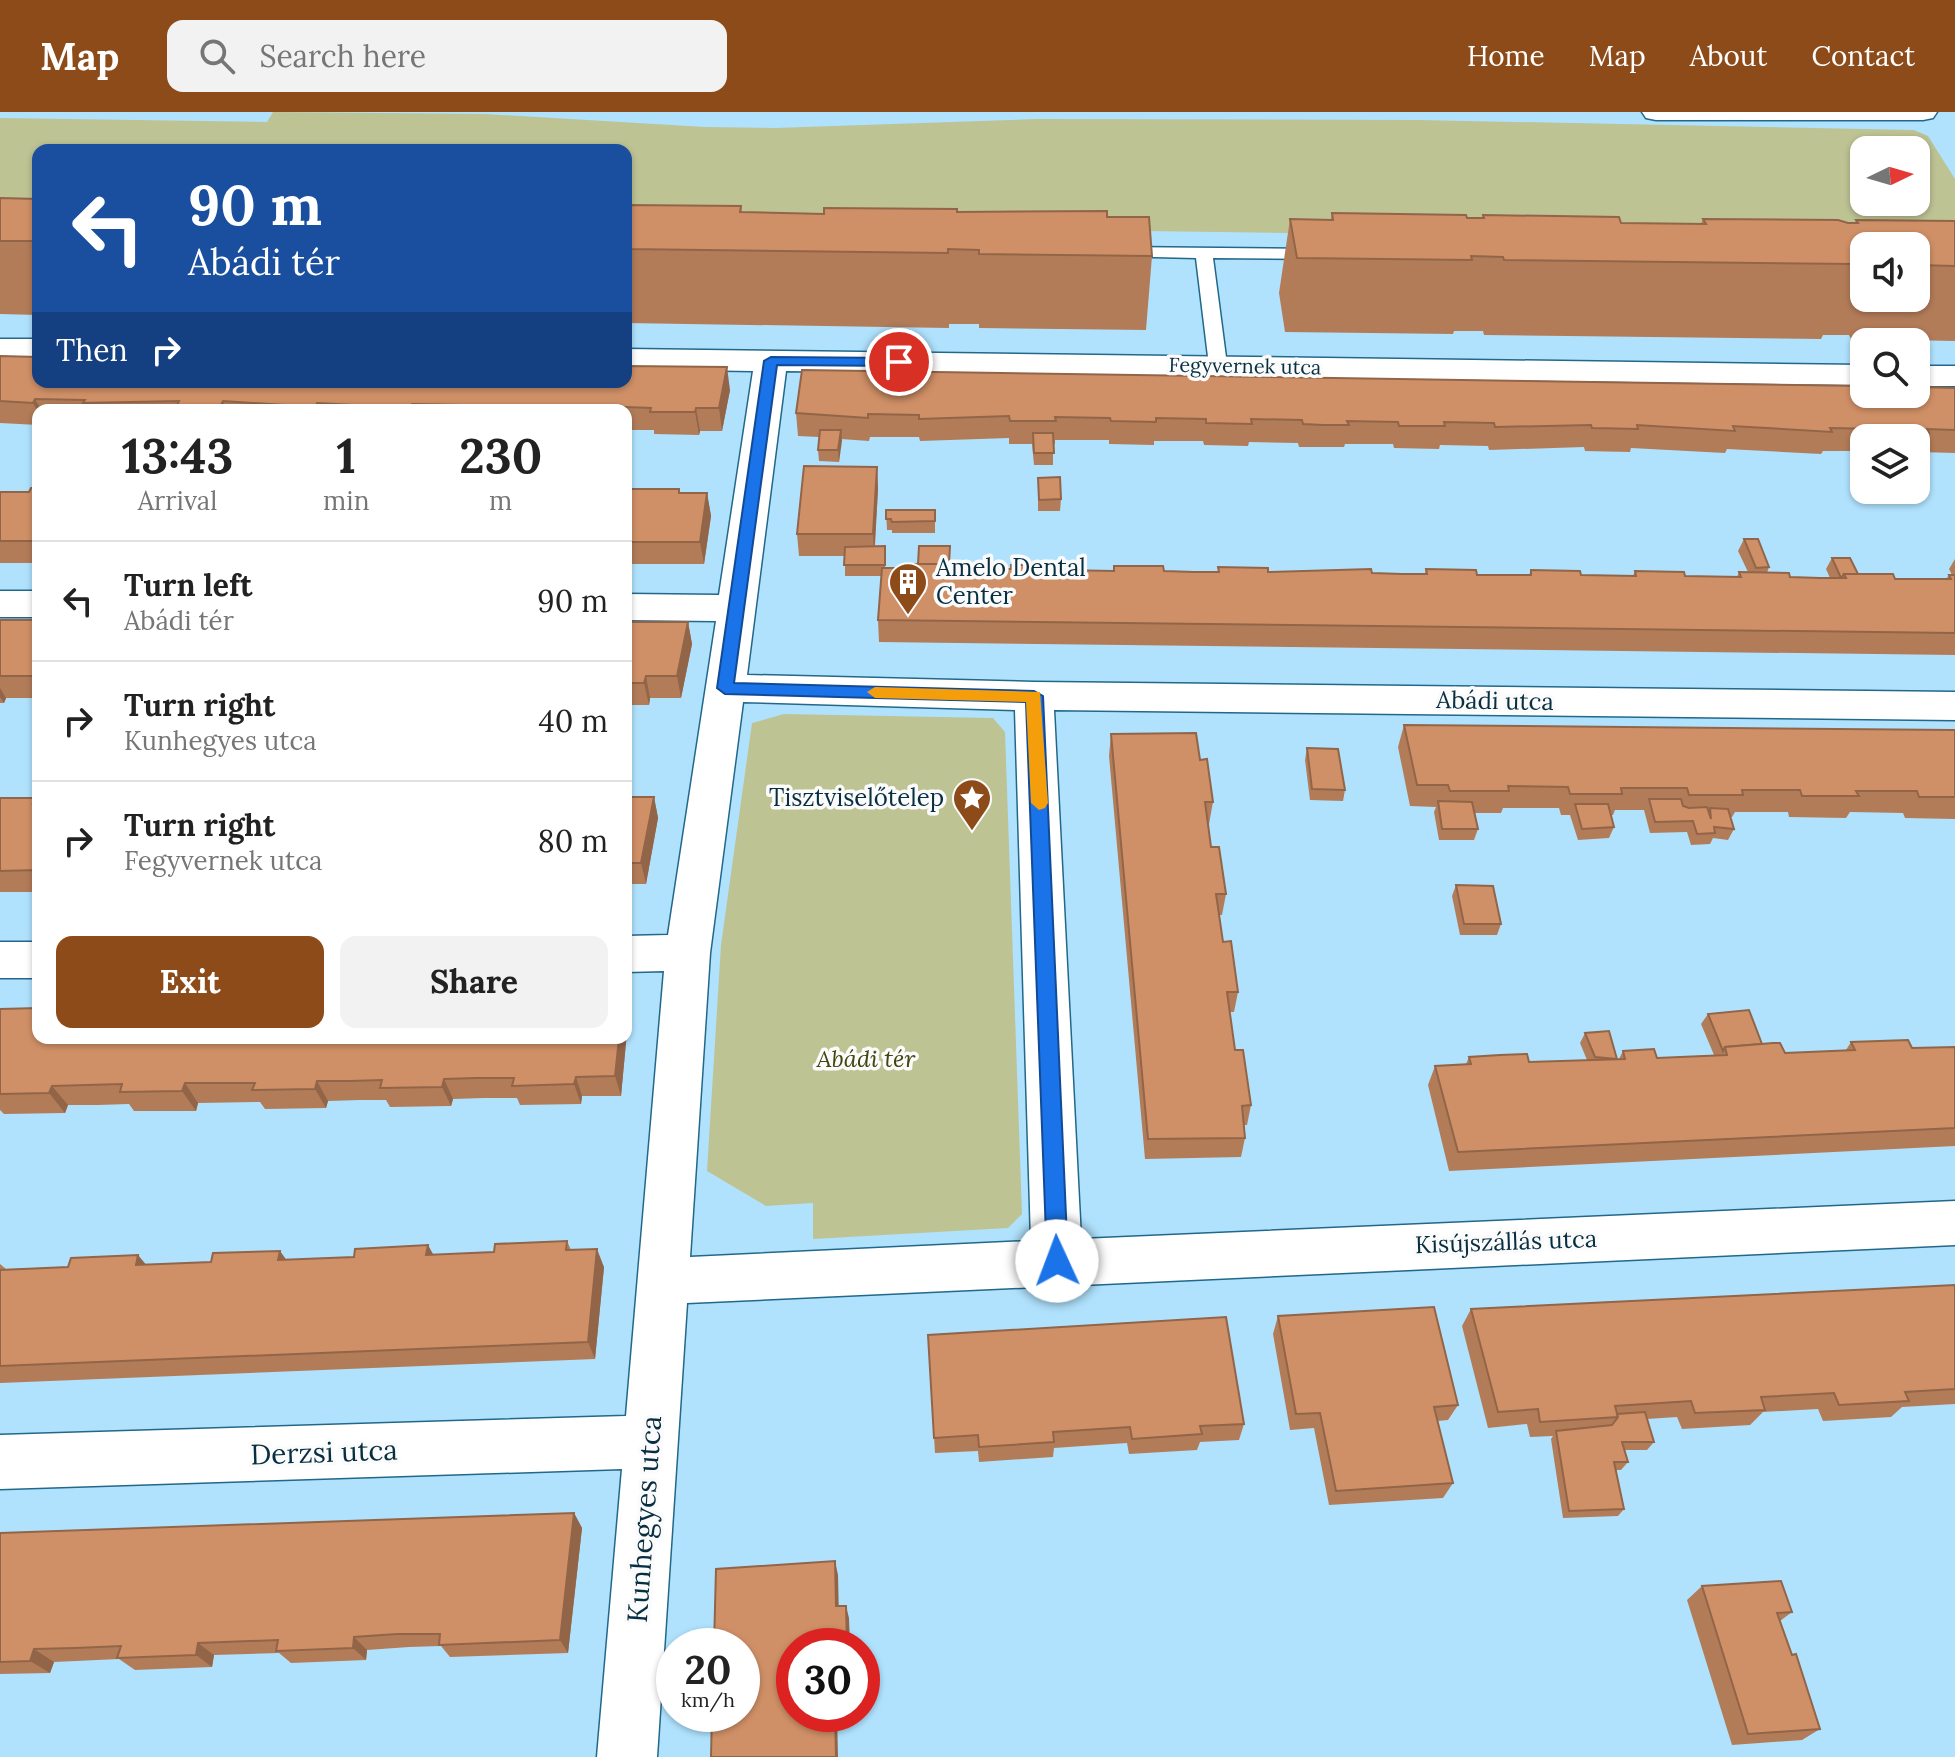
<!DOCTYPE html>
<html lang="en">
<head>
<meta charset="utf-8">
<style>
	:root { --surface:#fff; --page:#f2f2f2; --text:#222; --muted:#767676; --line:#e0e0e0; --accent:#8d4b19 }
	body { margin:0; font-family:Lora,serif; background:var(--page); color:var(--text); height:100vh; display:flex; flex-direction:column; font-size:30px; white-space:nowrap }
	* { box-sizing:border-box; margin:0 }
	p { font-size:26px; color:var(--muted) }
	.icon { flex:none; width:44px; height:44px; fill:none; stroke:currentColor; stroke-width:2; stroke-linecap:round; stroke-linejoin:round }
	.map { position:relative; flex:1; overflow:hidden }
	.sheet { position:absolute; left:32px; top:292px; width:600px; height:640px; display:flex; flex-direction:column; background:var(--surface); border-radius:16px; box-shadow:0 2px 6px #0004 }
	.sheet>* { flex:none }
	.hud { position:absolute; left:32px; top:32px; width:600px; height:244px; border-radius:16px; box-shadow:0 2px 6px #0004; background:#1a4fa0; color:#fff; overflow:hidden }
	.needle { width:52px; rotate:85deg }
	.tools { position:absolute; left:1850px; top:24px; display:grid; gap:16px }
	.tools a { display:grid; place-items:center; width:80px; height:80px; border-radius:16px; background:var(--surface); box-shadow:0 2px 6px #0004; font-size:40px }
	.speed { position:absolute; left:656px; top:1516px; display:flex; gap:16px; font-size:40px; font-weight:700; text-align:center }
	.speed>* { display:grid; place-content:center; width:104px; height:104px; border-radius:50%; background:var(--surface); box-shadow:0 2px 6px #0004; line-height:1 }
	.speed small { font-size:20px; font-weight:400 }
	.speed .limit { border:12px solid #d22; background:#fff; color:#111 }
	.pin { position:absolute; display:grid; place-items:center; width:68px; height:68px; color:#fff; margin:-34px; border:4px solid #fff; border-radius:50%; box-shadow:0 2px 8px #0007 }
	.me { position:absolute; width:88px; margin:-44px; rotate:358deg; stroke-linejoin:round; filter:drop-shadow(0 0 6px #0008) }
	.turn { display:flex; align-items:center; gap:28px; height:168px; padding:0 24px; font-size:36px }
	.turn .icon { width:104px; height:104px; stroke-width:2.5 }
	.turn b { display:block; font-size:56px; line-height:68px }
	.then { display:flex; align-items:center; height:76px; padding:0 24px; background:#0003; gap:16px; font-size:30px }
	.eta { display:flex; justify-content:space-evenly; align-items:center; height:136px; text-align:center }
	.eta b { font-size:48px; font-weight:800; line-height:56px }
	.button { display:flex; gap:16px; margin-top:auto; padding:16px 24px }
	.button a { flex:1; height:92px; border-radius:16px; background:var(--accent); color:#fff; font-size:32px; font-weight:800; line-height:92px; text-align:center }
	.button a+a { background:var(--page); color:var(--text) }
	ul { padding:0; list-style:none }
	li { display:flex; align-items:center; gap:24px; height:120px; padding:0 24px; border-top:2px solid var(--line) }
	li div { flex:1 }
	li b { display:block; font-size:30px }
	li em { font-style:normal }
	header { display:flex; align-items:center; gap:48px; box-sizing:border-box; height:112px; padding:0 40px; background:var(--accent); color:#fff }
	header strong { font-size:38px }
	nav { display:flex; gap:44px; margin-inline-start:auto; font-size:28px }
	.search { width:560px; height:72px; background:var(--page); display:flex; align-items:center; gap:20px; box-sizing:border-box; padding:0 28px; border-radius:16px; color:var(--muted); font-size:30px }
	.map>svg:first-child { display:block }
	.green { fill:#bec394; fill-rule:evenodd }
	.lines { fill:none; stroke-linecap:round; stroke-linejoin:round }
	.service-casing { stroke:#226889; stroke-width:3 }
	.minor-casing { stroke:#226889; stroke-width:3 }
	.tertiary-casing { stroke:#226889; stroke-width:3 }
	.service { fill:#fff; fill-rule:evenodd }
	.minor { fill:#fff; fill-rule:evenodd }
	.tertiary { fill:#fff; fill-rule:evenodd }
	.wall { fill:#b37c59; fill-rule:evenodd }
	.shaded-wall { fill:#926548 }
	.building { fill:#d09067; stroke:#926548; stroke-width:2 }
	.route { fill:#1a73e8; stroke:#114b97; stroke-width:2 }
	.slow { fill:#f59e0b }
	.labels { text-anchor:middle; stroke-width:7; stroke-linejoin:round; paint-order:stroke }
	.far-street-label { font-size:20px; fill:#072f41; stroke:#fbfbfb }
	.poi-label { font-size:24px; fill:#072f41; stroke:#fbfbfb; text-anchor:start }
	.street-label { font-size:24px; fill:#072f41; stroke:#fbfbfb }
	.park-label { font-size:24px; font-style:italic; fill:#42450d; stroke:#fbfbfb }
	.near-street-label { font-size:28px; fill:#072f41; stroke:#fbfbfb }
</style>
</head>
<body>
<header>
<strong>Map</strong>
<div class="search"><svg class="icon" aria-label="search" viewBox="0 0 24 24"><circle cx="10" cy="10" r="6"/><path d="M15 15l6 6"/></svg>Search here</div>
<nav><a>Home</a><a>Map</a><a>About</a><a>Contact</a></nav>
</header>
<div class="map">
<svg width="1955" height="1645" viewBox="0 0 1955 1645">
	<rect width="100%" height="100%" fill="#b0e2fe"/>
	<g class="green">
		<path d="M273 0 485 2 705 15 775 16 1037 7 1419 8 1914 18 1928 24 1955 67V130L626 112V38H38V106H0V6L267 10ZM1864 38H1916V90H1864Z"/>
		<path d="M784 602 993 606 1005 620 1022 1102 1008 1116 813 1127V1091L766 1094 707 1059 721 833 752 611Z"/>
	</g>
	<g class="lines">
		<defs>
			<path id="service" d="M1118 135 1318 137 1326 142 1318 147 1213 146 1227 253 1218 258 1209 253 1196 146 1112 144 1110 140 1112 136Z"/>
			<g id="minor">
				<rect x="0" y="227" width="38" height="20"/>
				<path d="M626 237 1864 253V273L786 259 747 563 1034 570 1955 580V608L1054 598 1081 1127 1955 1089V1133L687 1191 657 1645H597L622 1357 0 1377V1323L626 1304 664 859 626 860V824L668 823 716 509 626 508V482L719 483 753 259 626 257ZM743 590 1015 598 1031 1129 690 1145 710 841Z"/>
				<rect x="1916" y="254" width="39" height="20"/>
				<rect x="0" y="479" width="38" height="26"/>
				<rect x="0" y="830" width="38" height="36"/>
			</g>
			<path id="tertiary" d="M1642 0H1937L1933 6 1923 8H1656L1646 6Z"/>
		</defs>
		<use href="#service" class="service-casing"/>
		<use href="#minor" class="minor-casing"/>
		<use href="#tertiary" class="tertiary-casing"/>
		<use href="#service" class="service"/>
		<use href="#minor" class="minor"/>
		<use href="#tertiary" class="tertiary"/>
	</g>
	<g class="wall">
		<path d="M0 86 38 87V203L0 202Z"/>
		<path d="M626 93 741 94 742 100 824 102 957 100 1107 105 1152 144 1146 218 979 216V212H949V216L626 211Z"/>
		<path d="M1332 101 1467 106H1482L1483 103 1621 111 1701 112 1703 107 1848 111H1855L1856 108 1955 109V229L1851 227 1849 223H1823L1821 227 1484 223 1483 219H1454L1453 222 1285 220 1279 181 1290 107 1331 108ZM1864 134H1916V186H1864Z"/>
		<path d="M0 244 730 278 722 319H700L699 323 654 322V318H626V298H38V313L0 311Z"/>
		<path d="M1955 276V341L1919 340 1917 344H1916V326H1864V339H1823L1821 342 1727 337 1725 341 1631 336 1630 340 1585 339 1584 335 1489 338 1488 334 1440 333 1439 337 1394 336 1393 332H1345L1344 335H1299L1298 331 1249 330 1248 334 1204 333 1203 329H1154V333L1109 332V328H1055V332H1053V353H1034L1032 332H1009V326L920 329 919 325H870L869 329 841 327 839 350 819 349 818 338 819 325 798 324 796 301Z"/>
		<path d="M877 355 878 377 875 434H885V456H907L950 452 956 457 1218 460V455L1268 460 1425 462 1426 457 1477 463H1529L1531 458 1581 463 1633 464 1635 459 1685 464 1737 465 1739 460H1748L1738 439 1744 427 1769 455 1767 461 1790 465 1830 466 1826 457 1832 446 1858 462 1895 467H1946L1949 463H1952L1949 457 1955 447V543L879 530 878 508 882 464H845V444H799L797 422Z"/>
		<path d="M1038 366 1061 387 1060 399H1038Z"/>
		<path d="M38 376V451H0V380H29Z"/>
		<path d="M626 381H707L711 404 704 452H626Z"/>
		<path d="M886 398H935V421H892V418H887Z"/>
		<path d="M0 508H38V586H6L4 591H0Z"/>
		<path d="M626 510H688L692 532 681 586H650L649 593H626Z"/>
		<path d="M1404 613 1955 618V707L1905 706 1903 701 1850 700 1846 706 1789 705 1788 700H1735L1732 705H1730L1734 717 1728 728 1713 726 1710 732 1691 733 1687 720 1650 721 1644 698H1615L1613 703H1611L1614 715 1609 726 1578 728 1570 703H1561L1559 696H1503L1501 701H1475L1478 717 1474 728H1439L1434 700 1436 695 1410 694 1398 635Z"/>
		<path d="M1111 622 1200 648 1213 690 1209 712H1208L1211 735 1226 782 1222 803H1219L1223 830 1238 880 1234 900H1230L1235 938 1251 993 1247 1013H1244L1245 1026 1241 1045 1145 1047 1109 644Z"/>
		<path d="M1307 636 1345 678 1343 689 1310 688 1305 648Z"/>
		<path d="M626 685H654L658 706 646 772H626Z"/>
		<path d="M0 686 38 689V780H0Z"/>
		<path d="M1456 773 1501 812 1497 823H1460L1452 784Z"/>
		<path d="M0 897 626 926V901L628 909 621 984H582L581 992 520 993 517 986H484L453 987 451 994 390 995 386 988H360L328 989 326 996 265 997 260 990 198 991 196 999H134L129 992 98 993H68L65 1001 4 1002 0 998Z"/>
		<path d="M1708 902 1762 932 1785 941 1846 938 1851 930 1912 936 1955 935V1034L1449 1059 1428 973 1435 954 1466 952 1469 945 1529 950 1587 948 1580 931 1585 921 1617 947H1619L1623 939 1657 946 1714 943 1701 912Z"/>
		<path d="M567 1129 571 1138 604 1155 595 1247 0 1271V1152L6 1157 433 1143 494 1140Z"/>
		<path d="M1955 1173V1292L1902 1295 1891 1305 1823 1309 1818 1297 1763 1300 1750 1313 1682 1317 1677 1305 1647 1307 1654 1330 1647 1338H1624L1628 1350 1621 1358H1616L1624 1397 1618 1404 1563 1406 1551 1327 1553 1324 1530 1325 1527 1312 1488 1316 1462 1214 1471 1197Z"/>
		<path d="M1278 1204 1458 1293 1448 1308 1438 1309 1453 1371 1443 1386 1329 1393 1314 1316 1290 1318 1273 1222Z"/>
		<path d="M928 1223 1244 1312 1239 1328 1200 1330 1197 1338 1129 1342 1127 1331 1054 1336 1053 1345 979 1350 978 1339 935 1341Z"/>
		<path d="M574 1401 582 1416 568 1541 450 1545 441 1534 409 1535 367 1538 366 1548 291 1551 279 1541 214 1543 212 1555 135 1558 119 1547 54 1550 50 1561 0 1562V1421Z"/>
		<path d="M1702 1474 1792 1500 1780 1509 1820 1617 1802 1628 1732 1633 1687 1488Z"/>
	</g>
	<g class="shaded-wall">
		<path d="M727 255 730 278 722 319 719 296Z"/>
		<path d="M35 287 41 298H38V300L33 291Z"/>
		<path d="M223 289 227 298H223L221 293Z"/>
		<path d="M696 296 700 319 699 323 695 300Z"/>
		<path d="M841 318 842 329 839 350 838 338Z"/>
		<path d="M877 355 878 377 874 444 873 422Z"/>
		<path d="M707 381 711 404 704 452 700 430Z"/>
		<path d="M688 510 692 532 681 586 677 564Z"/>
		<path d="M646 564 650 586 649 593 644 571Z"/>
		<path d="M0 576 6 586 4 591 0 585Z"/>
		<path d="M654 685 658 706 646 772 641 751Z"/>
		<path d="M626 901 628 909 621 984 615 964 619 926H626Z"/>
		<path d="M576 965 582 984 581 992 574 972Z"/>
		<path d="M444 967 453 987 451 994 442 975Z"/>
		<path d="M317 969 328 989 326 996 315 977Z"/>
		<path d="M185 971 198 991 196 999 182 979Z"/>
		<path d="M52 974 68 993 65 1001 49 981Z"/>
		<path d="M428 1133 438 1151 426 1143Z"/>
		<path d="M597 1137 604 1155 595 1247 588 1230Z"/>
		<path d="M280 1139 293 1157 278 1148Z"/>
		<path d="M138 1143 153 1161 136 1153Z"/>
		<path d="M574 1401 582 1416 568 1541 560 1528Z"/>
		<path d="M835 1449 838 1463 839 1507 836 1494Z"/>
		<path d="M846 1494 849 1506 850 1534H847Z"/>
		<path d="M354 1525 367 1538 366 1548 353 1536Z"/>
		<path d="M198 1531 214 1543 212 1555 196 1543Z"/>
		<path d="M34 1537 54 1550 50 1561 30 1549Z"/>
		<path d="M835 1602H837L838 1645H836Z"/>
	</g>
	<g class="building">
		<path d="M0 86 38 87V129H0Z"/>
		<path d="M626 93 741 94 740 100 824 102V96L957 97V100L1107 99V105H1149L1152 144 979 142V138L948 137V141L626 137Z"/>
		<path d="M1332 101 1466 103 1467 106H1484L1483 103 1619 105 1621 111 1706 112 1703 107 1838 108 1848 111H1858L1856 108 1955 109V154L1916 153V134H1864V149H1852L1854 152 1504 148 1503 145 1471 144 1472 148 1297 146 1290 107 1333 108Z"/>
		<path d="M0 244 38 245V270H626V254L727 255 719 296H696L695 300H650L651 296 625 295H602L601 298H556L557 294H506L505 297H460L462 293 412 292 411 296 317 291 316 295 223 289 221 293H177L179 289 83 291 85 288 35 287 33 291 0 289Z"/>
		<path d="M802 258 1864 274V282H1916V275L1955 276V318L1927 317 1929 321H1883L1881 317 1830 316 1832 320 1733 314 1735 319 1637 313 1638 317 1592 316 1591 313 1495 315 1494 311 1444 310 1445 314H1399L1398 310 1347 309 1349 313H1323L1303 312 1302 308 1251 307 1252 312 1206 311V307L1156 306V310L1111 309 1110 306 1055 305 1056 309H1010L1009 304 919 307V303L868 302V306L796 301Z"/>
		<path d="M820 318H841L838 338H818Z"/>
		<path d="M1033 321H1053L1054 341H1034Z"/>
		<path d="M804 354 877 355 873 422H797Z"/>
		<path d="M1060 365 1061 387 1039 388 1038 366Z"/>
		<path d="M31 376H38V429H0V380H29Z"/>
		<path d="M628 377H679V381H707L700 430H626V381H628Z"/>
		<path d="M886 398H935V409L892 410 891 407H886Z"/>
		<path d="M1744 427H1758L1769 455 1756 456Z"/>
		<path d="M885 434V453H844L845 435Z"/>
		<path d="M919 434H950L949 452H918Z"/>
		<path d="M1832 446H1850L1858 462H1844L1841 466Z"/>
		<path d="M907 452H956V457H1011V453H1060V458L1114 459V454H1163L1164 459 1194 460H1219L1218 455 1268 456V460L1371 457 1372 461 1402 462H1427L1426 457 1476 458 1477 463H1531V458L1580 459 1581 463 1636 464 1635 459 1684 460 1685 464 1741 465 1739 460 1789 461 1790 465 1820 466H1846L1844 462H1893L1895 467H1951L1949 463H1955V521L878 508 882 456H907Z"/>
		<rect x="0" y="508" width="38" height="56"/>
		<path d="M626 510H688L677 564H646L644 571H626Z"/>
		<path d="M1404 613 1955 618V685H1919L1917 679H1856L1859 684H1802L1800 678H1742L1743 683H1689L1687 676H1621L1622 682H1570L1568 675 1508 674 1509 679H1450L1448 673H1417Z"/>
		<path d="M1196 621 1200 648 1207 647 1213 690H1205L1211 735H1219L1226 782H1216L1223 830 1231 829 1238 880H1227L1235 938H1243L1251 993 1242 994 1245 1026 1148 1027 1111 622Z"/>
		<path d="M1307 636 1338 637 1345 678 1312 677Z"/>
		<path d="M626 685H654L641 751H626Z"/>
		<path d="M0 686H36L33 691H38V758L0 759Z"/>
		<path d="M1649 687H1681L1683 694 1689 696 1707 695 1711 707 1710 696 1728 697 1734 717 1714 715 1715 721 1697 722 1693 709 1655 710Z"/>
		<path d="M1438 689 1472 690 1478 717H1442Z"/>
		<path d="M1575 692H1608L1614 715 1582 717Z"/>
		<path d="M1456 773 1493 774 1501 812H1464Z"/>
		<path d="M38 896V926H619L615 964 576 965 574 972 512 974 514 966H476L444 967 442 975 380 976 382 968 350 969H317L315 977 252 978 255 971H185L182 979 120 980 122 972 52 974 49 981 0 982V897Z"/>
		<path d="M1749 898 1762 932 1725 935 1723 939 1708 902Z"/>
		<path d="M1609 919 1617 947 1595 945 1585 921Z"/>
		<path d="M1908 928 1912 936 1955 935V1016L1458 1040 1435 954 1471 952 1469 945 1500 943 1527 942 1529 950 1625 947 1623 939 1654 937 1657 946 1727 943 1725 935 1773 931H1780L1785 941 1855 938 1851 930Z"/>
		<path d="M567 1129 566 1138 597 1137 588 1230 0 1254V1158L68 1155 71 1146 138 1143 136 1153 211 1150 213 1141 280 1139 278 1148 354 1145 355 1137 428 1133 426 1143 494 1140 495 1132Z"/>
		<path d="M1955 1173V1277L1905 1280 1909 1289 1839 1293 1834 1281 1761 1285 1765 1298 1695 1301 1691 1289 1615 1294 1618 1305 1540 1310 1538 1297 1498 1300 1471 1197Z"/>
		<path d="M1434 1195 1458 1293 1434 1295 1453 1371 1336 1379 1320 1301 1296 1302 1278 1204Z"/>
		<path d="M1226 1205 1244 1312 1200 1314 1202 1322 1132 1327 1130 1315 1053 1320 1054 1330 979 1335 978 1323 934 1326 928 1223Z"/>
		<path d="M1645 1300 1654 1330H1622L1628 1350H1614L1624 1397 1569 1399 1556 1319 1612 1313 1618 1305 1617 1302Z"/>
		<path d="M574 1401 560 1528 439 1533 440 1522H397L354 1525 353 1536 276 1539 278 1528 198 1531 196 1543 117 1546 121 1534 75 1536 34 1537 30 1549 0 1550V1421Z"/>
		<path d="M835 1449 836 1494H846L847 1534H794V1602H835L836 1645H711L712 1602H742V1534H714L716 1457Z"/>
		<path d="M1781 1469 1792 1500 1777 1501 1792 1543 1796 1542 1820 1617 1748 1622 1702 1474Z"/>
	</g>
	<path class="route" d="M771 245 899 246 906 250 899 254 777 253 734 571 1034 579 1043 584 1068 1149 1065 1156 1057 1158 1050 1156 1047 1149 1026 590 725 582 717 576 764 249Z"/>
	<path class="slow" d="M875 575 1040 580 1048 691 1045 696 1039 698 1031 691 1026 590 875 586 867 580Z"/>
	<defs>
		<symbol id="building-pin" viewBox="-11 -11 22 30"><path d="M0 17L-7.5 6A9.5 9.5 0 1 1 7.5 6Z" fill="#8d4b19" stroke="#fbfbfb"/><path d="M-4-6H4V6H1V3H-1V6H-4ZM-2.5-4.3h1.7v1.8h-1.7ZM.8-4.3h1.7v1.8H.8ZM-2.5-1h1.7V.8h-1.7ZM.8-1h1.7V.8H.8Z" fill="#fff"/></symbol>
		<symbol id="sight-pin" viewBox="-11 -11 22 30"><path d="M0 17L-7.5 6A9.5 9.5 0 1 1 7.5 6Z" fill="#8d4b19" stroke="#fbfbfb"/><path d="M0-6L1.8-2.2L6-1.7L2.9 1.2L3.7 5.4L0 3.3L-3.7 5.4L-2.9 1.2L-6-1.7L-1.8-2.2Z" fill="#fff"/></symbol>
	</defs>
	<g fill-rule="evenodd">
		<use href="#building-pin" x="886" y="448" width="44" height="60"/>
		<use href="#sight-pin" x="950" y="664" width="44" height="60"/>
	</g>
	<g class="labels">
		<g class="far-street-label">
			<text transform="translate(1245 254) rotate(1)" y="7">Fegyvernek utca</text>
		</g>
		<g class="poi-label">
			<text x="936" y="464">Amelo Dental<tspan x="936" dy="28">Center</tspan></text>
			<text x="944" y="694" text-anchor="end">Tisztviselőtelep</text>
		</g>
		<g class="street-label">
			<text transform="translate(1495 589) rotate(1)" y="8">Abádi utca</text>
			<text transform="translate(1506 1130) rotate(-2)" y="8">Kisújszállás utca</text>
		</g>
		<g class="park-label">
			<text x="866" y="955">Abádi tér</text>
		</g>
		<g class="near-street-label">
			<text transform="translate(324 1340) rotate(-2)" y="10">Derzsi utca</text>
			<text transform="translate(644 1407) rotate(-86)" y="10">Kunhegyes utca</text>
		</g>
	</g>
</svg>
<div class="tools">
<a><svg class="needle" viewBox="-14 -14 28 28"><path d="M0-13l5 13h-10z" fill="#e53935"/><path d="M0 13l5-13h-10z" fill="#767676"/></svg></a>
<a><svg class="icon" aria-label="sound" viewBox="0 0 24 24"><path d="M4 9h4l5-4v14l-5-4H4zM17 9q2 3 0 6"/></svg></a>
<a><svg class="icon" aria-label="search" viewBox="0 0 24 24"><circle cx="10" cy="10" r="6"/><path d="M15 15l6 6"/></svg></a>
<a><svg class="icon" aria-label="layers" viewBox="0 0 24 24"><path d="M12 4l9 5-9 5-9-5zM3 14l9 5 9-5"/></svg></a>
</div>
<div class="speed"><div>20<small>km/h</small></div><div class="limit">30</div></div>
<div class="pin" style="left:899px;top:250px;background:#d93025"><svg class="icon" aria-label="arrive" viewBox="0 0 24 24"><path d="M6 21V4h12l-3 4 3 4H6"/></svg></div>
<svg class="me" style="left:1057px;top:1149px" viewBox="-20 -20 40 40"><circle r="19" fill="#fff"/><path d="M0-13L10 11 0 6-10 11z" fill="#1a73e8"/></svg>
<div class="hud">
<div class="turn"><svg class="icon" aria-label="left" viewBox="0 0 24 24"><path d="M17 20v-9H6M10 6l-5 5 5 5"/></svg><div><b>90 m</b>Abádi tér</div></div>
<div class="then">Then<svg class="icon" aria-label="right" viewBox="0 0 24 24"><path d="M7 20v-9h11M14 6l5 5-5 5"/></svg></div>
</div>
<section class="sheet">
<div class="eta">
<div><b>13:43</b><p>Arrival</p></div>
<div><b>1</b><p>min</p></div>
<div><b>230</b><p>m</p></div>
</div>
<ul>
<li><svg class="icon" aria-label="left" viewBox="0 0 24 24"><path d="M17 20v-9H6M10 6l-5 5 5 5"/></svg><div><b>Turn left</b><p>Abádi tér</p></div><em>90 m</em></li>
<li><svg class="icon" aria-label="right" viewBox="0 0 24 24"><path d="M7 20v-9h11M14 6l5 5-5 5"/></svg><div><b>Turn right</b><p>Kunhegyes utca</p></div><em>40 m</em></li>
<li><svg class="icon" aria-label="right" viewBox="0 0 24 24"><path d="M7 20v-9h11M14 6l5 5-5 5"/></svg><div><b>Turn right</b><p>Fegyvernek utca</p></div><em>80 m</em></li>
</ul>
<div class="button"><a>Exit</a><a>Share</a></div>
</section>
</div>
</body>
</html>
